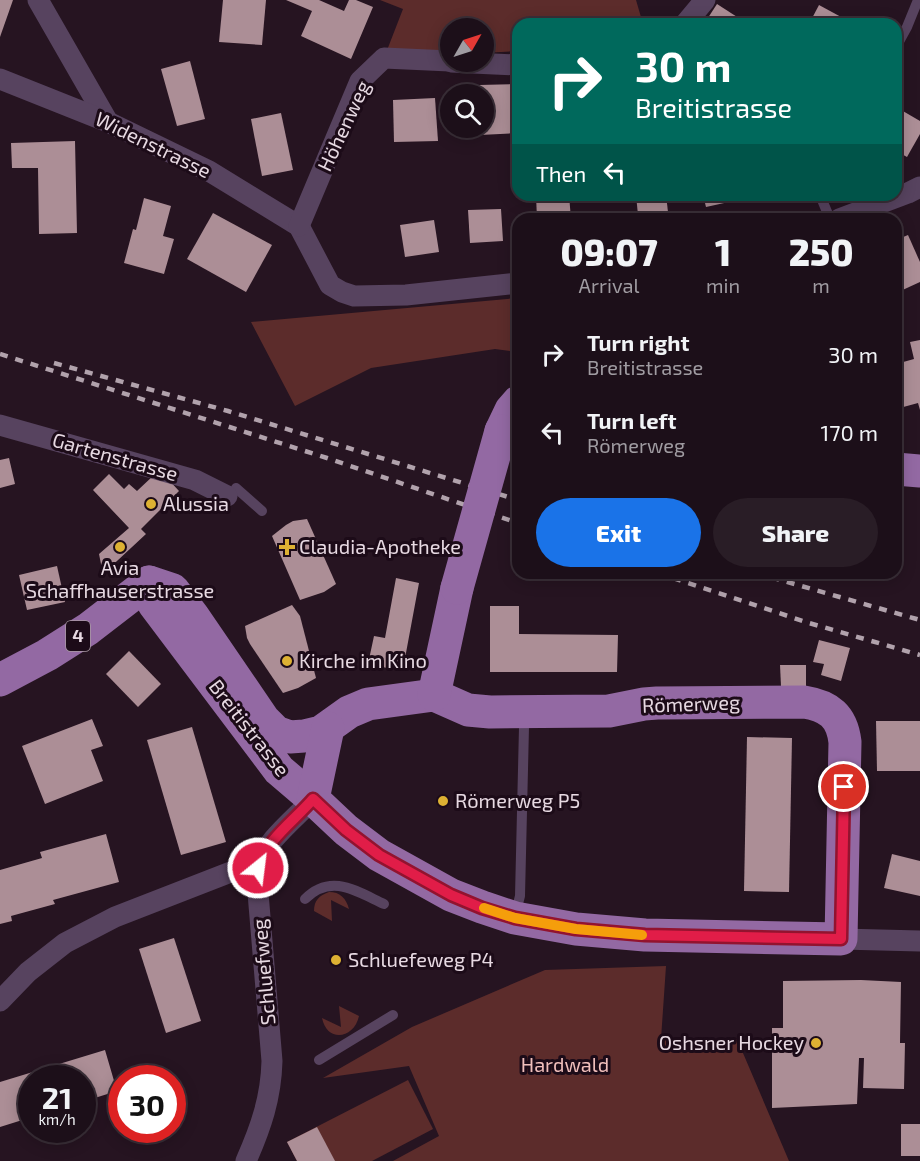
<!DOCTYPE html>
<html lang="en">
<head>
<meta charset="utf-8">
<style>
	:root { --surface:#1c0f19; --page:#291d26; --text:#f1f3f6; --muted:#a09ca2; --line:#3a2f38; --accent:#1a73e8 }
	body { margin:0; font-family:"Exo 2",sans-serif; background:var(--page); color:var(--text); height:100vh; display:flex; flex-direction:column; font-size:22px; white-space:nowrap }
	* { box-sizing:border-box; margin:0 }
	p { font-size:20px; color:var(--muted) }
	.icon { flex:none; width:33px; height:33px; fill:none; stroke:currentColor; stroke-width:2; stroke-linecap:round; stroke-linejoin:round }
	.map { position:relative; flex:1; overflow:hidden }
	.drawer { position:absolute; left:512px; top:213px; width:390px; height:366px; display:flex; flex-direction:column; background:var(--surface); border-radius:18px; box-shadow:0 3px 15px #0003,0 0 0 2px var(--line) }
	.drawer>* { flex:none }
	.hud { position:absolute; left:512px; top:18px; width:390px; height:183px; border-radius:18px; box-shadow:0 3px 15px #0003,0 0 0 2px var(--line); background:#00695c; color:#fff; overflow:hidden }
	.needle { width:39px; rotate:51deg }
	.tools { position:absolute; left:440px; top:18px; display:grid; gap:12px }
	.tools a { display:grid; place-items:center; width:54px; height:54px; border-radius:50%; background:var(--surface); box-shadow:0 3px 15px #0003,0 0 0 2px var(--line); font-size:30px }
	.speed { position:absolute; left:18px; top:1065px; display:flex; gap:12px; font-size:30px; font-weight:700; text-align:center }
	.speed>* { display:grid; place-content:center; width:78px; height:78px; border-radius:50%; background:var(--surface); box-shadow:0 3px 15px #0003,0 0 0 2px var(--line); line-height:1 }
	.speed small { font-size:15px; font-weight:400 }
	.speed .limit { border:9px solid #d22; background:#fff; color:#111 }
	.pin { position:absolute; display:grid; place-items:center; width:51px; height:51px; color:#fff; margin:-26px; border:3px solid #fff; border-radius:50%; box-shadow:0 2px 6px #0007 }
	.me { position:absolute; width:66px; margin:-33px; rotate:29deg; stroke-linejoin:round; filter:drop-shadow(0 0 4px #0008) }
	.turn { display:flex; align-items:center; gap:21px; height:126px; padding:0 24px; font-size:27px }
	.turn .icon { width:78px; height:78px; stroke-width:2.5 }
	.turn b { display:block; font-size:42px; line-height:51px }
	.then { display:flex; align-items:center; height:57px; padding:0 24px; background:#0003; gap:12px; font-size:22px }
	.eta { display:flex; justify-content:space-evenly; align-items:center; height:102px; text-align:center }
	.eta b { font-size:36px; font-weight:800; line-height:42px }
	.primary-button { display:flex; gap:12px; margin-top:auto; padding:12px 24px }
	.primary-button a { flex:1; height:69px; border-radius:36px; background:var(--accent); color:#fff; font-size:24px; font-weight:800; line-height:69px; text-align:center }
	.primary-button a+a { background:var(--page); color:var(--text) }
	ul { padding:0; list-style:none }
	li { display:flex; align-items:center; gap:18px; height:78px; padding:0 24px }
	li div { flex:1 }
	li b { display:block; font-size:22px }
	li em { font-style:normal }
	.map>svg:first-child { display:block }
	.green { fill:#5c2c2b }
	.building { fill:#ac8e96 }
	.lines { fill:none; stroke-linecap:round; stroke-linejoin:round }
	.lane { stroke:#57435f; stroke-width:10 }
	.street { stroke:#57435f; stroke-width:21 }
	.primary { stroke:#9369a3; stroke-width:33 }
	.rail { stroke:#b1a2ac; stroke-width:4.5; stroke-dasharray:8 8; stroke-linecap:butt }
	.primary-bridge { stroke:#9369a3; stroke-width:33 }
	.route-casing { stroke:#92132f; stroke-width:15 }
	.route { stroke:#e11d48; stroke-width:10 }
	.slow { stroke:#f59e0b; stroke-width:10 }
	.poi-dot { fill:#ddb133; stroke:#1c0b18; stroke-width:2 }
	.labels { text-anchor:middle; stroke-width:6; stroke-linejoin:round; paint-order:stroke }
	.shield { fill:#1c0b18; stroke:#aa9ba5; stroke-width:1.5 }
	.shield-label { font-size:18px; font-weight:bold; fill:#e7d9e2 }
	.street-label { font-size:20px; fill:#e7d9e2; stroke:#1c0b18 }
	.poi-label { font-size:20px; fill:#e7d9e2; stroke:#1c0b18; text-anchor:start }
	.park-label { font-size:20px; fill:#f0bebb; stroke:#1c0b18 }
</style>
</head>
<body>
<div class="map">
<svg width="920" height="1161" viewBox="0 0 920 1161">
	<rect width="100%" height="100%" fill="#261421"/>
	<g class="green">
		<path d="M380 0H636L643 24H518L517 51 483 53V28H450V54L384 58 403 9Z"/>
		<path d="M517 298V352L495 349 371 368 295 406 251 322Z"/>
		<path d="M329 892C340 892 346 898 349 909L331 900 332 921 314 911C314 900 319 896 329 892Z"/>
		<path d="M666 966 661 1039H737L789 1161H393L439 1136 409 1066 323 1078 412 1027 545 970Z"/>
		<path d="M339 1006 359 1016C354 1039 327 1043 322 1018L341 1027Z"/>
		<path d="M408 1080 433 1129 372 1161H297L287 1142Z"/>
	</g>
	<g class="building">
		<path d="M0 0H13L0 37Z"/>
		<path d="M223 0H266L262 45 219 42Z"/>
		<path d="M286 0H319L344 11 349 0H356L373 7 351 59 301 36 312 11Z"/>
		<path d="M717 4 748 24H704Z"/>
		<path d="M819 5 854 24H809Z"/>
		<path d="M190 61 205 119 177 126 161 69Z"/>
		<path d="M518 84V133L480 135V128H483V94H479V85Z"/>
		<path d="M435 98 438 141 394 142 393 100Z"/>
		<path d="M896 107 920 121V134L907 157 896 151Z"/>
		<path d="M281 113 293 170 262 176 251 119Z"/>
		<path d="M75 141 77 233 39 234 38 168H12L11 143Z"/>
		<path d="M536 195H569L571 219H537Z"/>
		<path d="M636 195H666L668 212 638 215Z"/>
		<path d="M703 195H756V196L706 207Z"/>
		<path d="M144 198 171 206 163 236 174 239 164 274 124 263 133 229 136 230Z"/>
		<path d="M501 209 503 241 470 243 468 210Z"/>
		<path d="M213 213 272 245 246 292 187 259Z"/>
		<path d="M434 220 439 252 405 257 400 225Z"/>
		<path d="M908 235 920 262V282L896 293V240Z"/>
		<path d="M920 340V410L918 403 896 409V364L914 359 910 342Z"/>
		<path d="M9 458 15 484 0 488V460Z"/>
		<path d="M109 474 124 489 129 484 137 491 154 475 167 478 179 491 141 529 146 534 103 574 99 554 129 528 93 490Z"/>
		<path d="M307 519 336 584 324 592 300 600 272 536 286 525 293 521Z"/>
		<path d="M57 566 65 602 27 610 19 575Z"/>
		<path d="M396 578 419 583 403 669 392 667V669L368 664 374 636 385 638Z"/>
		<path d="M292 605 300 616 316 678 298 688 283 693 250 644 247 638 245 626Z"/>
		<path d="M490 606H519V634L618 635 617 672H490Z"/>
		<path d="M819 640 850 648 841 681 821 675 824 664 813 662Z"/>
		<path d="M129 651 161 684 138 707 106 674Z"/>
		<path d="M780 665H806V686H781Z"/>
		<path d="M92 719 103 746 91 750 103 781 45 804 22 746Z"/>
		<path d="M876 721H920V771H877Z"/>
		<path d="M192 727 226 842 181 855 147 740Z"/>
		<path d="M747 737 792 738 789 892 744 891Z"/>
		<path d="M106 834 119 882 53 900 55 904 11 916 12 921 0 924V870L42 858 40 852Z"/>
		<path d="M892 854 920 861V896L884 888Z"/>
		<path d="M174 938 201 1021 166 1033 139 949Z"/>
		<path d="M861 980 901 982 900 1043H905L904 1089 863 1088 864 1058H859L857 1104 772 1108V1028H783V981Z"/>
		<path d="M105 1050 117 1091 82 1102V1078H32V1117L0 1127V1082Z"/>
		<rect x="901" y="1124" width="19" height="32"/>
		<path d="M317 1127 335 1161H297L287 1142Z"/>
	</g>
	<g class="lines">
		<g class="lane">
			<path d="M896 47 907 27 918 0"/>
			<path d="M820 195 830 219"/>
			<path d="M236 488 262 511"/>
			<path d="M305 899C331 873 356 891 384 904"/>
			<path d="M515 915 520 896 524 727"/>
			<path d="M319 1060 393 1015"/>
		</g>
		<g class="street">
			<path d="M38 0 108 122"/>
			<path d="M685 24 705 0"/>
			<path d="M451 62 518 65"/>
			<path d="M0 79 108 122 209 171 299 226"/>
			<path d="M839 219 908 193 920 187"/>
			<path d="M299 226 330 285 342 292 354 296 406 295 518 283"/>
			<path d="M299 226 360 81 384 58 450 61"/>
			<path d="M0 425 195 480 227 496"/>
			<path d="M841 939 920 941"/>
			<path d="M0 1001 28 972 65 943 115 917 241 868H258"/>
			<path d="M246 1161C261 1127 271 1098 272 1061L258 893C258 884 256 874 259 865 264 842 297 817 313 799"/>
		</g>
		<g class="primary">
			<path d="M501 431 511 410 518 402"/>
			<path d="M896 469 920 471"/>
			<path d="M149 582 173 590 193 616 264 720 276 732 290 737 304 736 321 732 349 712 368 704 434 695 468 710 490 712 609 711 644 704 657 703 804 702C829 706 842 716 845 742L841 939 645 935 576 929 515 918 482 907 451 895 379 855 346 830 313 799 279 770 154 604Z"/>
			<path d="M0 680 47 655 88 629 149 582"/>
			<path d="M434 695 457 588"/>
			<path d="M313 799 328 728"/>
		</g>
		<g class="rail">
			<path d="M0 354 327 458 518 523"/>
			<path d="M54 363 228 411 518 500"/>
			<path d="M658 573 809 623 920 655"/>
			<path d="M756 573 920 620"/>
		</g>
		<path class="primary-bridge" d="M457 588 501 431"/>
	</g>
	<g class="lines">
		<defs>
			<path id="route" d="M258 868C266 840 294 821 313 799L346 830 379 855 451 895 482 908 515 918 576 929 645 935 841 939 844 787"/>
		</defs>
		<use href="#route" class="route-casing"/>
		<use href="#route" class="route"/>
		<path class="slow" d="M484 908 515 918 576 929 642 935"/>
	</g>
	<g class="poi-dot">
		<circle cx="151" cy="504" r="6"/>
		<circle cx="120" cy="547" r="6"/>
		<path d="M284 538h6v6h6v6h-6v6h-6v-6h-6v-6h6z"/>
		<circle cx="287" cy="661" r="6"/>
		<circle cx="443" cy="801" r="6"/>
		<circle cx="336" cy="960" r="6"/>
		<circle cx="816" cy="1043" r="6"/>
	</g>
	<g class="labels">
		<rect class="shield" x="66" y="621" width="24" height="30" rx="4.5"/>
		<g class="shield-label">
			<text x="78" y="642">4</text>
		</g>
		<g class="street-label">
			<text transform="translate(344 126) rotate(-65)" y="7">Höhenweg</text>
			<text transform="translate(153 145) rotate(26)" y="7">Widenstrasse</text>
			<text transform="translate(115 457) rotate(16)" y="7">Gartenstrasse</text>
			<text transform="translate(691 704) rotate(-2)" y="7">Römerweg</text>
			<text transform="translate(249 728) rotate(52)" y="7">Breitistrasse</text>
			<text transform="translate(264 972) rotate(-95)" y="7">Schluefweg</text>
		</g>
		<g class="poi-label">
			<text x="163" y="511">Alussia</text>
			<text x="299" y="554">Claudia-Apotheke</text>
			<text x="120" y="575" text-anchor="middle">Avia<tspan x="120" dy="23">Schaffhauserstrasse</tspan></text>
			<text x="299" y="668">Kirche im Kino</text>
			<text x="455" y="808">Römerweg P5</text>
			<text x="348" y="967">Schluefeweg P4</text>
			<text x="804" y="1050" text-anchor="end">Oshsner Hockey</text>
		</g>
		<g class="park-label">
			<text x="565" y="1072">Hardwald</text>
		</g>
	</g>
</svg>
<div class="tools">
<a><svg class="needle" viewBox="-14 -14 28 28"><path d="M0-13l5 13h-10z" fill="#e53935"/><path d="M0 13l5-13h-10z" fill="#a09ca2"/></svg></a>
<a><svg class="icon" aria-label="search" viewBox="0 0 24 24"><circle cx="10" cy="10" r="6"/><path d="M15 15l6 6"/></svg></a>
</div>
<div class="speed"><div>21<small>km/h</small></div><div class="limit">30</div></div>
<div class="pin" style="left:844px;top:787px;background:#d93025"><svg class="icon" aria-label="arrive" viewBox="0 0 24 24"><path d="M6 21V4h12l-3 4 3 4H6"/></svg></div>
<svg class="me" style="left:258px;top:868px" viewBox="-20 -20 40 40"><circle r="17" fill="#e11d48" stroke="#fff" stroke-width="3"/><path d="M0-11L8 9 0 5-8 9z" fill="#fff"/></svg>
<div class="hud">
<div class="turn"><svg class="icon" aria-label="right" viewBox="0 0 24 24"><path d="M7 20v-9h11M14 6l5 5-5 5"/></svg><div><b>30 m</b>Breitistrasse</div></div>
<div class="then">Then<svg class="icon" aria-label="left" viewBox="0 0 24 24"><path d="M17 20v-9H6M10 6l-5 5 5 5"/></svg></div>
</div>
<section class="drawer">
<div class="eta">
<div><b>09:07</b><p>Arrival</p></div>
<div><b>1</b><p>min</p></div>
<div><b>250</b><p>m</p></div>
</div>
<ul>
<li><svg class="icon" aria-label="right" viewBox="0 0 24 24"><path d="M7 20v-9h11M14 6l5 5-5 5"/></svg><div><b>Turn right</b><p>Breitistrasse</p></div><em>30 m</em></li>
<li><svg class="icon" aria-label="left" viewBox="0 0 24 24"><path d="M17 20v-9H6M10 6l-5 5 5 5"/></svg><div><b>Turn left</b><p>Römerweg</p></div><em>170 m</em></li>
</ul>
<div class="primary-button"><a>Exit</a><a>Share</a></div>
</section>
</div>
</body>
</html>
